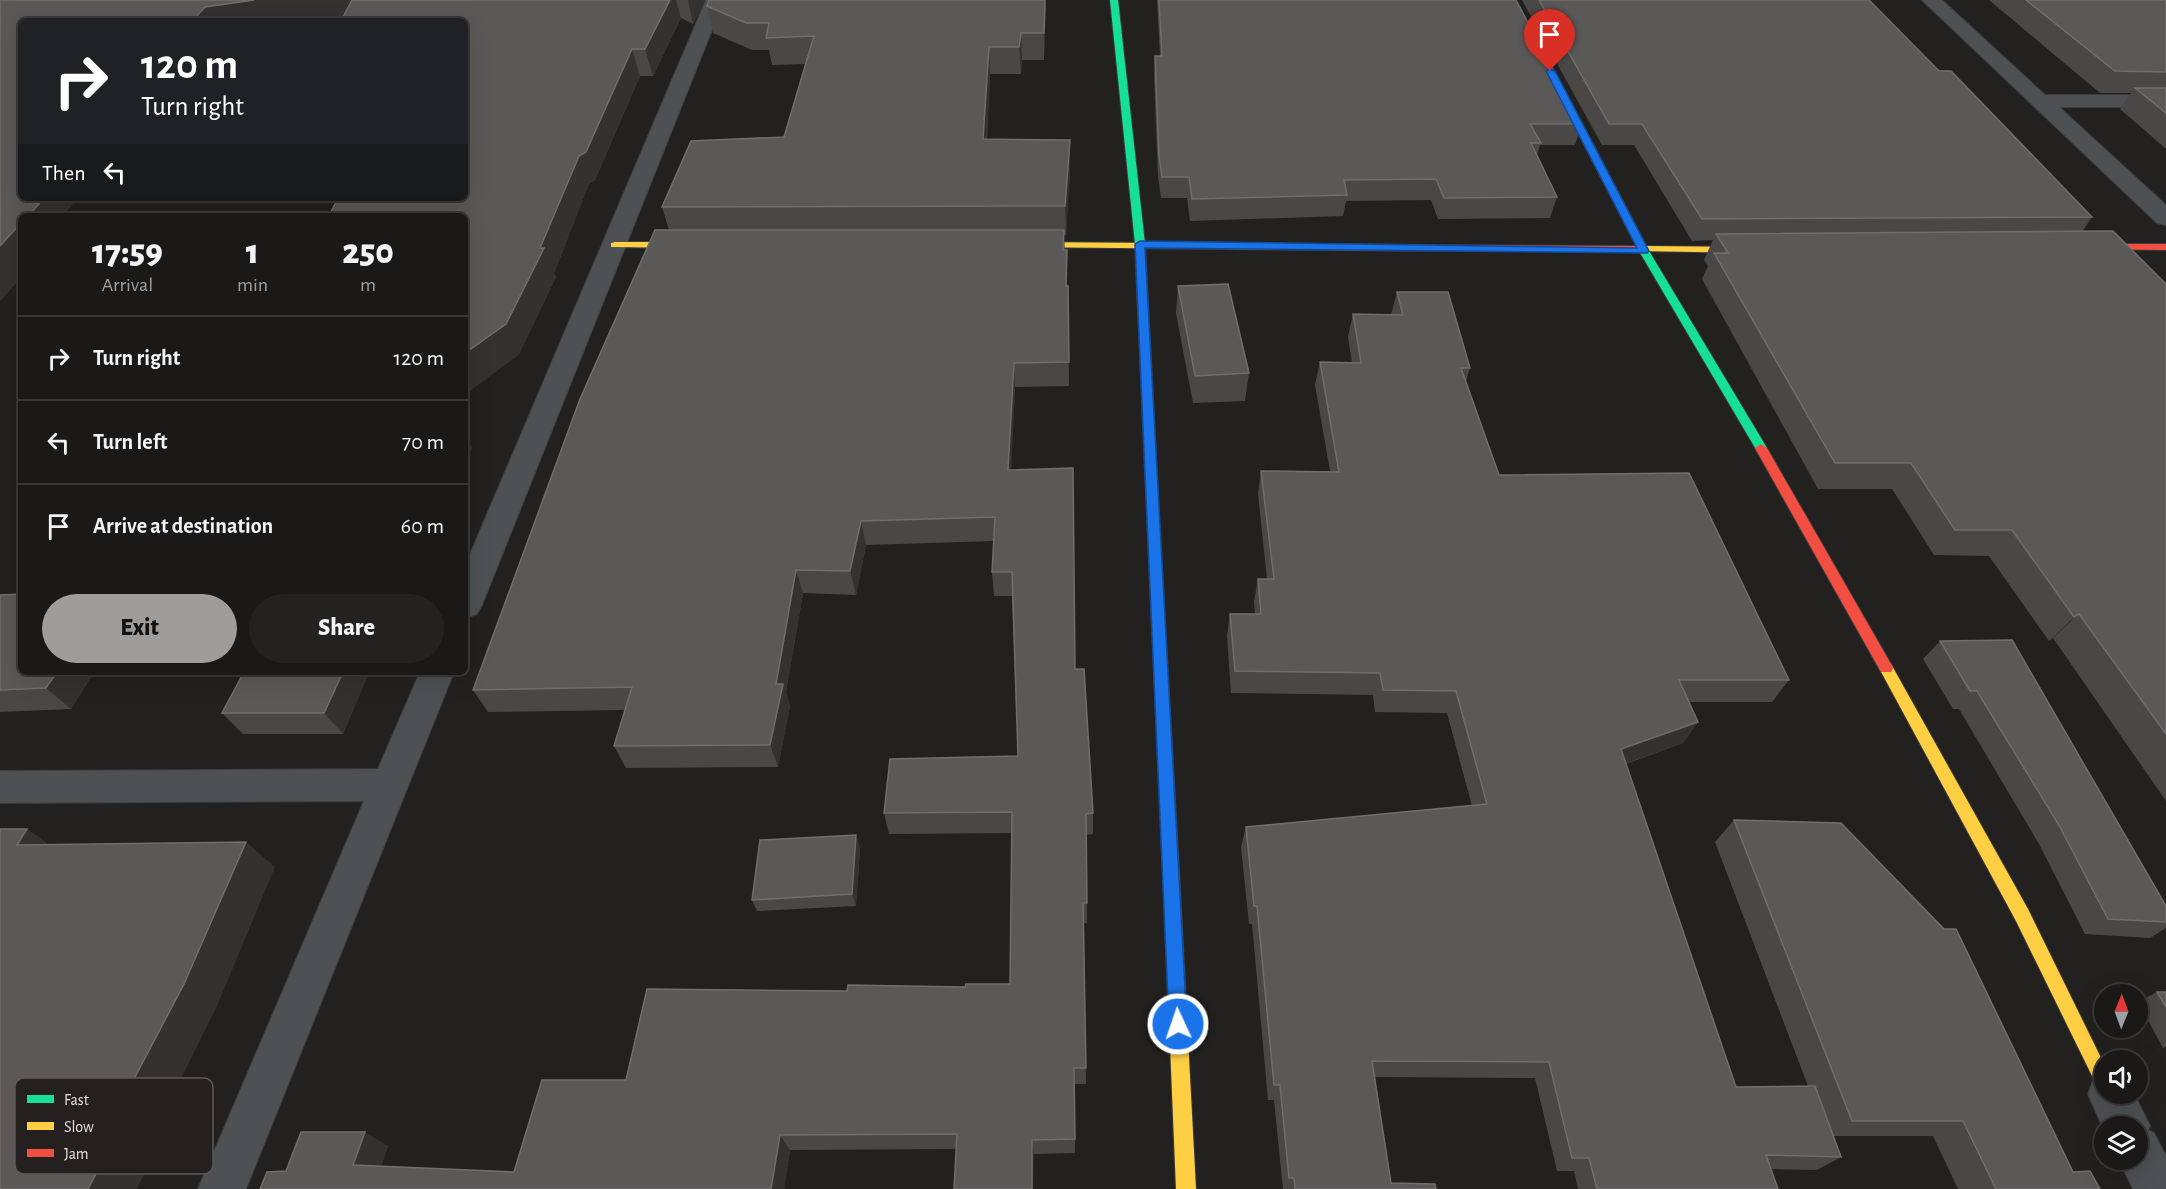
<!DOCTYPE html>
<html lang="en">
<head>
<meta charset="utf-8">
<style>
	:root { --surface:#1a1918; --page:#232221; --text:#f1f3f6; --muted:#9fa0a2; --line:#383837; --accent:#9f9c9c }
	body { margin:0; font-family:"Alegreya Sans",sans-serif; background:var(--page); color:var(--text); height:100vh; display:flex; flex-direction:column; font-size:22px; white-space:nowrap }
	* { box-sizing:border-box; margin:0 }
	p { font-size:20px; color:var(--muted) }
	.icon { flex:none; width:33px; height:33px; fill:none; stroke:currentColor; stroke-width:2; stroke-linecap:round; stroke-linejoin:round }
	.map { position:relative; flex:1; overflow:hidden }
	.details { position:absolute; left:18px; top:213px; width:450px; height:462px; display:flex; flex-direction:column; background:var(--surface); border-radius:9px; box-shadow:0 6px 24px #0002,0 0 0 2px var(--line) }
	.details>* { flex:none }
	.guide { position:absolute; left:18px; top:18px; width:450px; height:183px; border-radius:9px; box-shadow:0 6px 24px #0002,0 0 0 2px var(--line); background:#202124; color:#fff; overflow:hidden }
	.needle { width:39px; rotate:1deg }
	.controls { position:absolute; left:2094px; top:984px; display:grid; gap:12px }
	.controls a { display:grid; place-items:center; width:54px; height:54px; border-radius:50%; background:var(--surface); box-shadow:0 6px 24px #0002,0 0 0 2px var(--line); font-size:30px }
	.pin { position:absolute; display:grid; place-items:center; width:51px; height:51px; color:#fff; margin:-62px -26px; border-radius:50% 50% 50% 0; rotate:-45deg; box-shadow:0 0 6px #0007 }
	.pin .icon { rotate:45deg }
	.me { position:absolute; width:66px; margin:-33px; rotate:357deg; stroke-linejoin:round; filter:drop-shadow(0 0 4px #0008) }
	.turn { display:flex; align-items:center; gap:21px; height:126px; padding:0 24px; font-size:27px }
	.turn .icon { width:78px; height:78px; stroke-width:2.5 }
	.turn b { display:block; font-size:42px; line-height:51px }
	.then { display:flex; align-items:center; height:57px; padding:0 24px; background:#0003; gap:12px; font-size:22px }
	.eta { display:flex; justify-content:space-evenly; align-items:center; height:102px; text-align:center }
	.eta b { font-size:36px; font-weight:800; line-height:42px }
	.action { display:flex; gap:12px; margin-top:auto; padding:12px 24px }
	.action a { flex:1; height:69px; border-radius:36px; background:var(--accent); color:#111; font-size:24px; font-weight:800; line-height:69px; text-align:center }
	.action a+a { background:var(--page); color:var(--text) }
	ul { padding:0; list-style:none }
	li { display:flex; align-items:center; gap:18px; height:84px; padding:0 24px; border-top:2px solid var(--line) }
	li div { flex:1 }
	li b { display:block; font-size:22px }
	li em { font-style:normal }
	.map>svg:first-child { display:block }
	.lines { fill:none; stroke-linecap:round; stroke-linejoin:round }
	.street-casing { stroke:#3d3c3b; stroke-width:2 }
	.fast-casing { stroke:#3d3c3b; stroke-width:2 }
	.slow-casing { stroke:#3d3c3b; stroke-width:2 }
	.jam-casing { stroke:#3d3c3b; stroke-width:2 }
	.street { fill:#4d5154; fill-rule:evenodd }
	.fast { fill:#16e098; fill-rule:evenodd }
	.slow { fill:#ffcf43; fill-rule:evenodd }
	.jam { fill:#f24e42; fill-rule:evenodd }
	.wall { fill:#4a4847 }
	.shaded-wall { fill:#343231 }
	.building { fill:#5b5958; stroke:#706e6d; stroke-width:1.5 }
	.route { fill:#1a73e8; stroke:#114b97; stroke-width:1.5 }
	.key { fill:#24201f; stroke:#5d5958; stroke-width:1.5 }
	.key-label { font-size:16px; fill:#e2dfde }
</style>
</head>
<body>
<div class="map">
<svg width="2166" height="1189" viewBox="0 0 2166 1189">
	<rect width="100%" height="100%" fill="#232120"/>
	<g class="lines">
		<defs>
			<g id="street">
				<path d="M706 0H724L482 605 477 614 465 618V566Z"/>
				<path d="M1922 0H1942L2045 95H2166V107H2059L2166 205V225L2157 223Z"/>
				<path d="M420 672H454L246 1189H198L364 801 0 803V771L378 769Z"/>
				<path d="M2104 1074V1094H2134L2150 1126 2148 1130 2154 1133 2166 1156V1189H2133L2119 1160H2138V1126H2104V1130L2088 1094 2094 1078Z"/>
			</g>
			<g id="fast">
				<path d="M1110 0H1118L1145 244 1159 516 1153 521 1147 516 1135 244Z"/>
				<path d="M1557 87 1564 89 1649 251 1767 448 1765 451H1757L1639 251 1556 89Z"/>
			</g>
			<g id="slow">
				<path d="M615 242H694L699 245 694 248 611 247V243Z"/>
				<path d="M1018 242 1438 245 1443 248 1438 251 1014 247 1013 245Z"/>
				<path d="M1641 246 1753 247 1758 250 1753 253 1637 251 1636 249Z"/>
				<path d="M1886 662 1891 664 2028 909 2104 1064V1091L2098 1088 2016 921 1879 668 1881 664Z"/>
				<path d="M1170 845 1176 847 1178 852 1196 1189H1176L1162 852 1164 847Z"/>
			</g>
			<g id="jam">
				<path d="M2083 244H2166V250L2079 249 2078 247Z"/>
				<path d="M1438 245 1641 246 1646 249 1641 252 1434 250 1433 248Z"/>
				<path d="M1761 444 1767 448 1891 664 1893 668 1891 672H1881L1755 448Z"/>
				<path d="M1153 511 1159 516 1178 852 1176 857 1170 859 1164 857 1162 852 1147 516Z"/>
			</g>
		</defs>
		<use href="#street" class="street-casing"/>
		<use href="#fast" class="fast-casing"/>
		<use href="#slow" class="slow-casing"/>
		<use href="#jam" class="jam-casing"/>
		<use href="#street" class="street"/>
		<use href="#fast" class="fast"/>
		<use href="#slow" class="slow"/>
		<use href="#jam" class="jam"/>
	</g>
	<g class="wall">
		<path d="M0 0H705L693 24 681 18 653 76H640L595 180 589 184 554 273 556 277 519 354 465 394V21L343 16 306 21H21L77 198 62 216H21V277L0 301Z"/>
		<path d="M1046 0 1044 60H1022L1021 74H990L987 139 1070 140V168L1066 235H1064L1067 286H1068L1069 386 1015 387 1011 469 1075 669 1093 813V834L1086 835 1087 923H1084L1086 1084H1075V1153L1034 1154 956 1149 790 1150 784 1189 286 1171 388 1146 381 1166 514 1172 626 1080 847 991 965 987 1010 984 1012 833 889 834 884 813 1018 756 1012 596H994L992 572 994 541 866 545 856 595 803 593 786 692 790 706 778 767 626 768 614 746 625 710 488 712 473 690 669 230 662 207 784 137 806 64 772 65 769 50H752L713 33 707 6Z"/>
		<path d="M1157 0H1516L1582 124 1575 145H1540L1537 155 1557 197 1550 218 1438 219 1431 200 1346 201 1343 216 1190 221 1187 198H1161L1158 177 1154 76 1155 56H1160Z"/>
		<path d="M1522 0H1869L1939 71 2092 217 2082 232 2166 284V801L2053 638 2049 641 1989 556 1934 555 1892 489H1818L1702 279 1708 266 1704 260 1713 240 1692 241 1634 145H1602Z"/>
		<path d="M1989 0H2166V148H2165L2120 109 2131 93H2100Z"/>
		<path d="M1178 286 1249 373 1245 401 1193 403 1176 313Z"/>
		<path d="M1397 292 1470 368 1466 381 1499 475 1789 680 1772 702H1689L1698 722 1683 743 1626 764 1736 1087 1808 1086 1715 842 1734 820 2073 1172 2100 1189H1958L1933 1136H1833L1841 1157 1817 1170 1770 1169 1778 1189H1578L1574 1171H1557L1535 1078 1375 1077 1391 1183 1436 1189H1283L1274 1100H1268L1252 924H1249L1241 847 1246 827 1472 806 1447 713 1375 712 1373 695 1231 693 1227 636 1230 614H1255L1254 601 1258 579H1267L1258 494 1261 471H1330L1315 385 1320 362 1352 363 1348 337 1353 314 1391 315Z"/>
		<path d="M0 595 94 672 71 709 0 712Z"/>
		<path d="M1940 641 2166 906V928L2150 938 2085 934 2039 844 1959 709H1953L1923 659Z"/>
		<path d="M369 672 343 734H243L222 713Z"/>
		<path d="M856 835 860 848 856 906 757 911 752 900Z"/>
		<path d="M2157 992H2166V1047L2163 1048 2138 1002Z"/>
	</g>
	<g class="shaded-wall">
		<path d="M254 0H366L371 12 306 21H192L205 7Z"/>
		<path d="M670 0H676L681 18 653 76 645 49Z"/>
		<path d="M688 0H705L693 24Z"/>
		<path d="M1045 0H1046L1044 60V33Z"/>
		<path d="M1021 33 1022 60 1021 74 1019 47Z"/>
		<path d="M989 47 990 74 985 167 983 139Z"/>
		<path d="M632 49 640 76 595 180 589 184 554 273 556 277 519 354 465 394V353L540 248 579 156Z"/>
		<path d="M1070 140V168L1066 235 1065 206Z"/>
		<path d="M31 198H77L62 216H28V201Z"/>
		<path d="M21 223V277L0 301V246Z"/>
		<path d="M1014 363 1015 387 1010 494 1008 470Z"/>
		<path d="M465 434 472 448 465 466Z"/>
		<path d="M861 521 866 545 856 595 850 571Z"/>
		<path d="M796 570 803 593 786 692 790 706 778 767 770 745 776 684Z"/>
		<path d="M2079 614 2053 638 2049 641 2074 617Z"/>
		<path d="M57 672H94L71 709 46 688Z"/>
		<path d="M343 672H369L343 734 324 713Z"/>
		<path d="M1698 722 1683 743 1607 770 1621 749Z"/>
		<path d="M27 829 63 854 17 845Z"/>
		<path d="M856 835 860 848 856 906 852 894Z"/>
		<path d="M246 842 275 867 217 1006 165 1111 173 1116 137 1189H88L125 1096Z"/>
		<path d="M365 1132 388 1146 377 1179 353 1165Z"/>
		<path d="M780 1135 790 1150 784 1189H771Z"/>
		<path d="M1032 1140 1034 1154 1033 1189H1032Z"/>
	</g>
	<g class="building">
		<path d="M0 0H254L205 7 192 21H21V198H31L28 201 39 204 28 216H21V223L0 246Z"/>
		<path d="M352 0H670L645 49H632L586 152 579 156 540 248H544L506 324 465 353V216H329L338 198H465V21H341Z"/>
		<path d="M709 0H1045L1044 33H1021L1019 47H989L983 139 1070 140 1065 206 662 207 691 141 784 137 814 36 766 38 769 23H746L707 6Z"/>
		<path d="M1159 0H1516L1582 124H1530L1541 143H1531L1557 197 1444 198 1436 179 1344 180 1347 195 1192 199 1189 177H1162L1159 156 1155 56H1162Z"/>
		<path d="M1539 0H1869L1939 71H1951L2092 217 1702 219 1642 124H1609Z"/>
		<path d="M2026 0H2166V72L2115 71Z"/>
		<path d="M2135 88H2166V113Z"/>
		<path d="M655 230H1064L1063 250H1067L1066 286H1068L1069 362 1014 363 1008 470 1073 468 1075 669H1084L1093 813 1086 814 1087 903H1083L1086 1068H1074L1075 1139 1032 1140V1189H954L957 1134 780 1135 771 1189H260L267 1172 286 1171 301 1132H365L353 1165 514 1172 542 1080H626L647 989 847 991 848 985 965 987 966 984H1010L1012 812 884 813 890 759 1018 756 1012 572H992L995 517 861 521 850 571 796 570 776 684H783L770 745 614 746 632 687 473 690 580 399Z"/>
		<path d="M2113 231 2166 284V734L2079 614 2074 617 2012 530H1955L1911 463H1835L1714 253H1728L1716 234Z"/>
		<path d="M1228 284 1249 373 1195 376 1178 286Z"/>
		<path d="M1397 292H1448L1470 368H1461L1499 475 1689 473 1789 680H1679L1698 722 1621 749 1736 1087 1815 1086 1841 1157 1766 1155 1778 1189H1597L1589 1158H1572L1549 1062 1372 1061 1391 1183 1435 1184 1436 1189H1295L1294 1178H1289L1280 1085H1274L1257 906H1254L1246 827 1487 804 1456 691 1383 690 1380 673 1235 671 1230 614H1261L1258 579H1274L1261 471 1339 472 1320 362 1361 363 1353 314 1403 315Z"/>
		<path d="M21 594V672H57L46 688 0 690V595Z"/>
		<path d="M2012 640 2166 906V922L2108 919 2060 827 1977 691H1970L1940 641Z"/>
		<path d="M244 672H343L324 713H222Z"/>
		<path d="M1734 820 1841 823 1944 929H1956L2073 1172 2090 1171 2100 1189H1996L1963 1121H1852Z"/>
		<path d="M0 829H27L17 845 246 842 184 984 125 1096 136 1097 88 1189H0Z"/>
		<path d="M856 835 852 894 752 900 760 840Z"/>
		<path d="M2157 992H2166V1007Z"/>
	</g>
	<path class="route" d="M1550 69 1555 71 1649 251 1647 253 1145 248 1187 1024 1184 1030 1178 1033 1172 1030 1169 1024 1135 244 1140 241 1637 248 1546 71Z"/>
	<rect x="15" y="1078" width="198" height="96" rx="9" class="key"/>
	<rect x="27" y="1095" width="27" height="8" fill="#16e098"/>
	<rect x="27" y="1122" width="27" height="8" fill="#ffcf43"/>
	<rect x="27" y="1149" width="27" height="8" fill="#f24e42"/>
	<g class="key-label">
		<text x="64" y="1105">Fast</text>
		<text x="64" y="1132">Slow</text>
		<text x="64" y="1159">Jam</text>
	</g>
</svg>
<div class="controls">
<a><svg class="needle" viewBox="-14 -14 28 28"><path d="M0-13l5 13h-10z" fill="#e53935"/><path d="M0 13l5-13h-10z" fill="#9fa0a2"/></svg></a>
<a><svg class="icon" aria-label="sound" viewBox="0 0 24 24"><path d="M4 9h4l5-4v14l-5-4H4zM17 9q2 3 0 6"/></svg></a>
<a><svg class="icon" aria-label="layers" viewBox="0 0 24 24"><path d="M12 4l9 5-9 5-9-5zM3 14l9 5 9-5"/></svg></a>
</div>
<div class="pin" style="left:1550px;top:71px;background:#d93025"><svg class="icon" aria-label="arrive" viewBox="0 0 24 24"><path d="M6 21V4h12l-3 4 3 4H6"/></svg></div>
<svg class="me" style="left:1178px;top:1024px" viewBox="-20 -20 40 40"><circle r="17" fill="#1a73e8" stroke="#fff" stroke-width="3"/><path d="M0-11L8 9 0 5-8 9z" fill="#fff"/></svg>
<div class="guide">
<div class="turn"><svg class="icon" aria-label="right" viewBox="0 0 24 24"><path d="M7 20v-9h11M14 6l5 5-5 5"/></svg><div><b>120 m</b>Turn right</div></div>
<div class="then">Then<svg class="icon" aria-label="left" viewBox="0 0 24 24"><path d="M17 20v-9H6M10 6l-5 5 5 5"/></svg></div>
</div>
<section class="details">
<div class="eta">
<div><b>17:59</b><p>Arrival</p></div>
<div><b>1</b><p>min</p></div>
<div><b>250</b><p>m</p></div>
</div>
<ul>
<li><svg class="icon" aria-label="right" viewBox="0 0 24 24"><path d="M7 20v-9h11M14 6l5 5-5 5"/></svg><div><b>Turn right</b></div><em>120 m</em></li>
<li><svg class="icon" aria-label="left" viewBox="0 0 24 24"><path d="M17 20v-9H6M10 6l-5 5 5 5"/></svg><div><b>Turn left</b></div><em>70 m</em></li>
<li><svg class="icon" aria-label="arrive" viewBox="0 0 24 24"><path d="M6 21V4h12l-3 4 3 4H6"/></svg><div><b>Arrive at destination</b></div><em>60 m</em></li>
</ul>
<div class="action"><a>Exit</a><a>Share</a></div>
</section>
</div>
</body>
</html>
